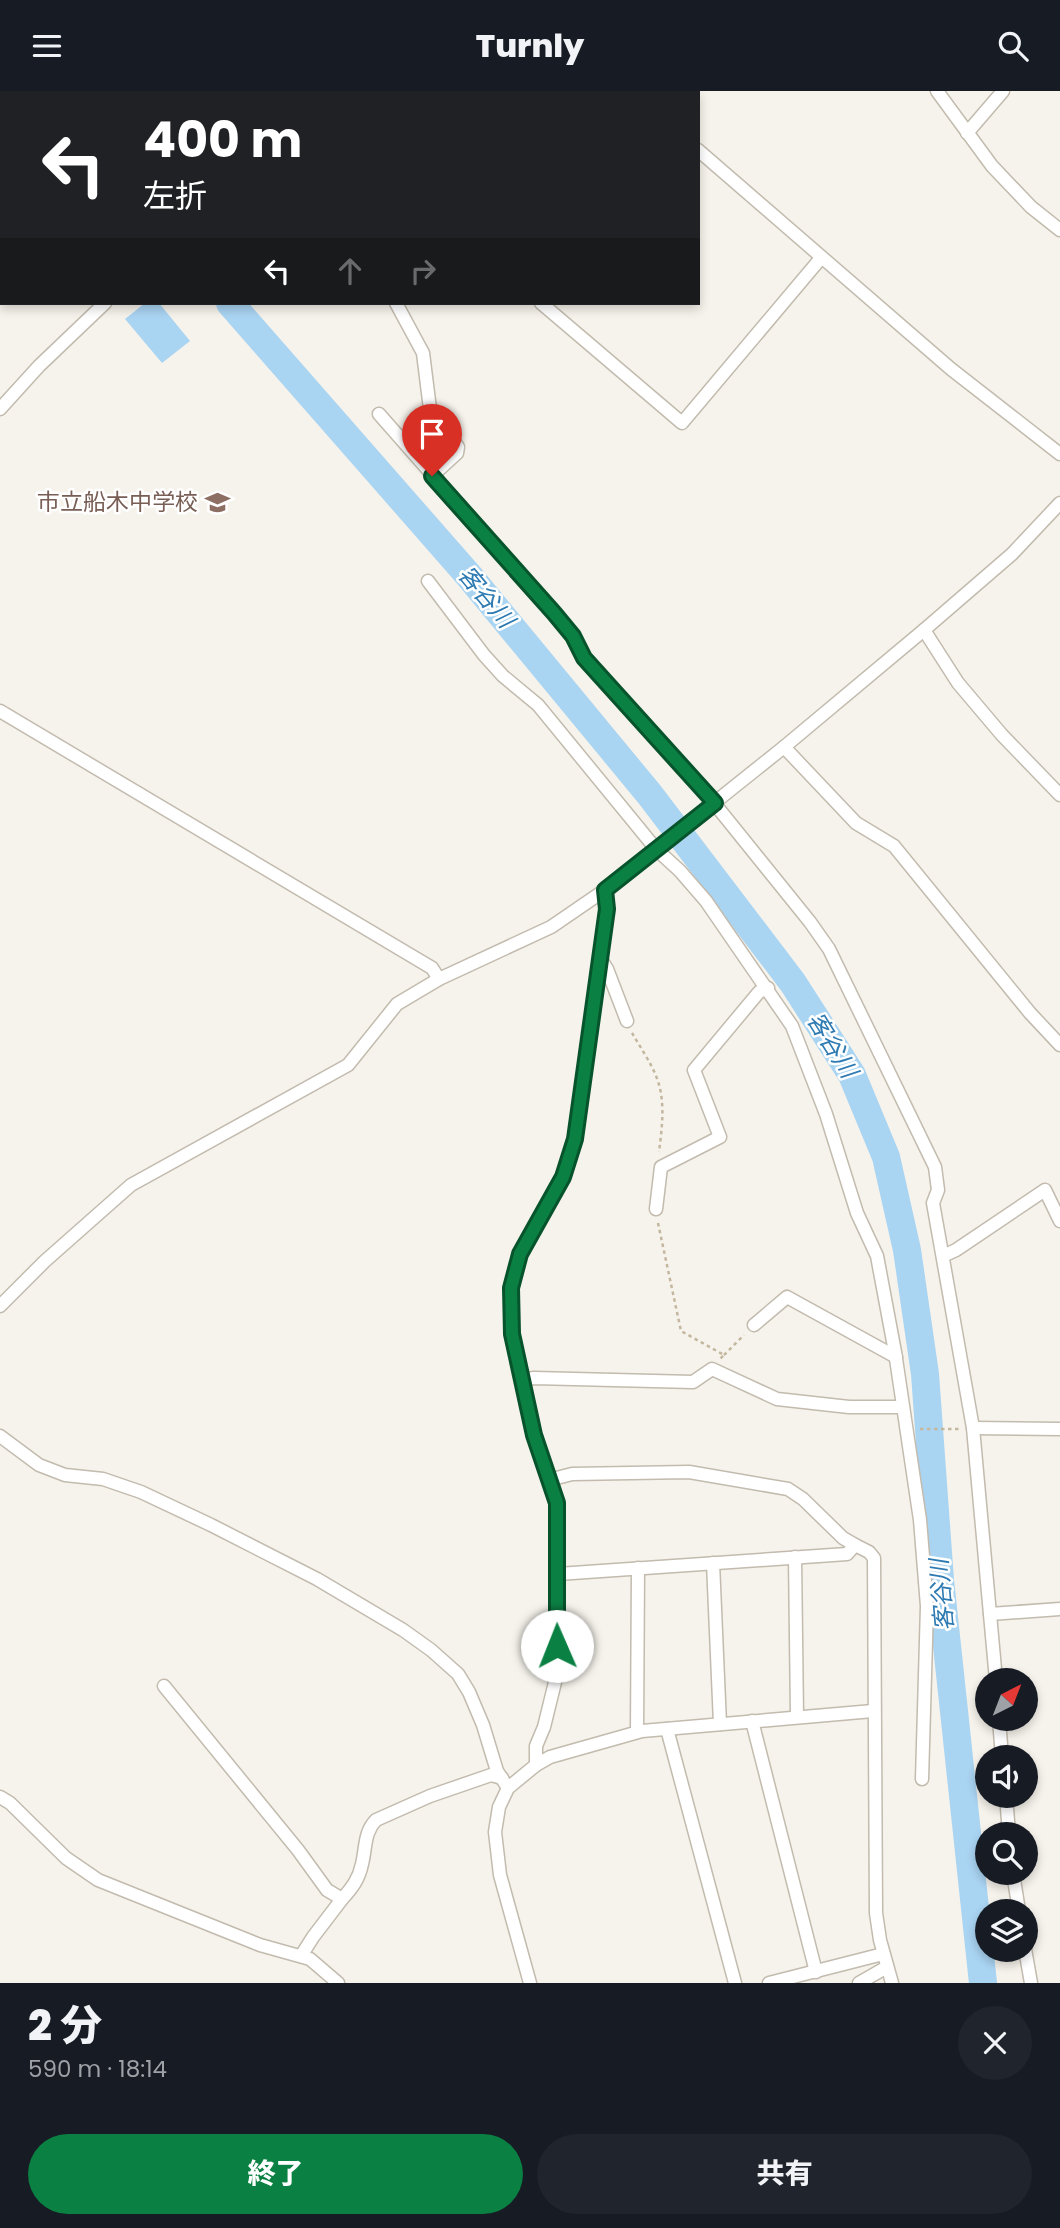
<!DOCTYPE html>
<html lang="ja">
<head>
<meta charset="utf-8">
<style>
	:root { --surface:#171b24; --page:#20242c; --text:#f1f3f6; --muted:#9ea1a6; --accent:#0b8043 }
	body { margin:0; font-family:Poppins,"Noto Sans JP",sans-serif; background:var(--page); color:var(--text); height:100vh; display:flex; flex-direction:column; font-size:26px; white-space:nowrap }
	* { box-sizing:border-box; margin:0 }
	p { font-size:23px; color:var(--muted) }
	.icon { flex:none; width:38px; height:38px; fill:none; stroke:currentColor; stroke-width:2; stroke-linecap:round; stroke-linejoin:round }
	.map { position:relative; height:1892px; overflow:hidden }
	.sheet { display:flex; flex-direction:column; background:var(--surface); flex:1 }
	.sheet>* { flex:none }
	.guide { position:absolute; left:0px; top:0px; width:700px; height:214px; box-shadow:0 4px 10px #0003; background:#202124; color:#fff; overflow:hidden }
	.needle { width:46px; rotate:42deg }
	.controls { position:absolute; left:975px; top:1577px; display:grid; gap:14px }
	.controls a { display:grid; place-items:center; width:63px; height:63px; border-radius:50%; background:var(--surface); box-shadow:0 4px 10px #0003; font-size:35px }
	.pin { position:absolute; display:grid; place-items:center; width:60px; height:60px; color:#fff; margin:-72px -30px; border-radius:50% 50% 50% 0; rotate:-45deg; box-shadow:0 0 7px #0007 }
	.pin .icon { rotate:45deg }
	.me { position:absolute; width:77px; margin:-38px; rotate:359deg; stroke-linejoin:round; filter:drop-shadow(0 0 5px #0008) }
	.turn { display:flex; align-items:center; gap:24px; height:147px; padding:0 28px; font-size:32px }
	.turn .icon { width:91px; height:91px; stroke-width:2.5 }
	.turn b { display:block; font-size:49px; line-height:60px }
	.lanes { display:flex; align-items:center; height:66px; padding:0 28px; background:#0003; justify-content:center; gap:35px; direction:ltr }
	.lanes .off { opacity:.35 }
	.round { display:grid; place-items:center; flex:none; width:74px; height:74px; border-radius:37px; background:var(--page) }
	.headline { display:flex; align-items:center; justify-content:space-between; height:119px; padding:0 28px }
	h1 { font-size:42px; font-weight:800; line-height:52px }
	.action { display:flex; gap:14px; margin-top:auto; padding:14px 28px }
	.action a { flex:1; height:80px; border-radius:42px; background:var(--accent); color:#fff; font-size:28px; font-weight:800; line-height:80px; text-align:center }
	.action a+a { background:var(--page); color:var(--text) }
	header { display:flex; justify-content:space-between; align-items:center; height:91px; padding:0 28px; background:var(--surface); font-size:32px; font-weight:800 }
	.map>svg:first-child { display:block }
	.water { fill:#a9d4f2 }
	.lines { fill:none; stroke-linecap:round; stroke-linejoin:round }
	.river { stroke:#a9d4f2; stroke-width:28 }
	.street-casing { stroke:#c2bbae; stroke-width:15 }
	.path { stroke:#c4b79f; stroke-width:2.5; stroke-dasharray:3.5 3.5; stroke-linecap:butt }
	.street { stroke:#fff; stroke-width:12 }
	.route-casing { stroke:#07532c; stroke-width:18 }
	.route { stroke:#0b8043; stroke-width:12 }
	.labels { text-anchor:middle; stroke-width:5; stroke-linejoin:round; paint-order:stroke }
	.education-label { font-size:23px; fill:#785e54; stroke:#fff; text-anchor:end }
	.water-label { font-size:24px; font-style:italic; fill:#2e7ab2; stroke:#fff }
</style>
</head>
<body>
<header><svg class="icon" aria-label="menu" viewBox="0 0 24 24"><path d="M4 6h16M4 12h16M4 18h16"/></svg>Turnly<svg class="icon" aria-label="search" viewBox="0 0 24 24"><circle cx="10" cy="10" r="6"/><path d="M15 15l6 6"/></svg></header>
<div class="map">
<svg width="1060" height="1892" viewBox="0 0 1060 1892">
	<rect width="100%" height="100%" fill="#f6f3ec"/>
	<path class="water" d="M145 212H159L190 250 162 272 125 228Z"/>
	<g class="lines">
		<g class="river">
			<path d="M42 0 43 2"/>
			<path d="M230 212 470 486 650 704 793 892 852 984 886 1066 907 1159 925 1283 940 1489 983 1892"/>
		</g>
		<defs>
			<g id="street">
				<path d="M78 0 80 2"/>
				<path d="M245 0 246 2"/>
				<path d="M631 0 633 2"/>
				<path d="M937 0 992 75 1031 116 1060 139"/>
				<path d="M396 2 398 0"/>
				<path d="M0 36 2 38"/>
				<path d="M967 42 1003 0"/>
				<path d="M698 59 951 278 1060 363"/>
				<path d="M396 212 423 262 430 318 458 356 457 362 432 385"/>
				<path d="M541 212 682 332 821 167"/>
				<path d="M0 318 39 275 105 212"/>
				<path d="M379 323 554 522 573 545 584 567 714 712 810 831 829 858 935 1076 938 1099 933 1112 973 1337 996 1589"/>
				<path d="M428 490 484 564 503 585 538 614 656 758 680 780 706 810 792 935 826 1023 857 1122 877 1165 895 1261 920 1429 927 1515 922 1688"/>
				<path d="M924 539 958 592 1002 644 1060 704"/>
				<path d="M0 620 432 877 439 888"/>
				<path d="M784 656 856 732 894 755 1030 922 1060 954"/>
				<path d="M600 867 607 878 627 930"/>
				<path d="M656 1118 661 1076 720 1046 694 979 759 901 768 897"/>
				<path d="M943 1165 956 1159 1045 1099 1060 1130"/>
				<path d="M0 1215 45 1170 131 1094 348 974 397 913 439 888 551 836 605 799 784 656 924 539 1012 463 1060 412"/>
				<path d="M754 1234 787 1206 896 1266"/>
				<path d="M522 1289 534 1287 693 1291 712 1278 777 1308 849 1316H902"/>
				<path d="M973 1337 1060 1338"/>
				<path d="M0 1345 39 1374 65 1384 103 1388 141 1401 211 1434 317 1488 403 1539 431 1559 458 1583 469 1601 483 1634 497 1680 508 1697"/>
				<path d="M549 1389 572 1383 689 1381 788 1398 803 1408 843 1447 855 1454 847 1463 558 1483"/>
				<path d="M855 1454 869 1461 874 1467 876 1822 880 1849 892 1892"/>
				<path d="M795 1466 797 1626"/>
				<path d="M713 1472 720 1633"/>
				<path d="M990 1523 1060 1518"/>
				<path d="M164 1595 298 1759 327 1799 342 1808C352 1797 359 1788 362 1773 366 1757 364 1741 376 1729L430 1705 491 1684 502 1687"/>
				<path d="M999 1628 1002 1666"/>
				<path d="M752 1630 816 1881"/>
				<path d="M667 1638 735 1892"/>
				<path d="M637 1641 638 1477"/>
				<path d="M536 1674V1655L544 1636 558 1579 556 1532 558 1483 557 1412 534 1344 512 1243 511 1197 520 1163 563 1086 575 1048 606 818 605 799"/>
				<path d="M1006 1704 1009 1743"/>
				<path d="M0 1706 10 1712 66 1767 98 1789 260 1854 310 1868 338 1892"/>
				<path d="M1013 1782 1019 1820"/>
				<path d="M1025 1858 1031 1892"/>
				<path d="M301 1865 313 1846 342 1808"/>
				<path d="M530 1892 500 1784 495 1741 499 1716 508 1697 536 1674 550 1666 642 1640 873 1620"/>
				<path d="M769 1892 883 1863"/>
				<path d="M859 1892 887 1876"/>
			</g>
		</defs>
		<use href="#street" class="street-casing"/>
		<g class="path">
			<path d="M632 942C640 956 650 970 656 985 666 1008 662 1037 659 1061"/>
			<path d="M658 1132 681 1240 724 1264 720 1268"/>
			<path d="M724 1264 744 1244"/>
			<path d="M920 1338H959"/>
		</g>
		<use href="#street" class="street"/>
	</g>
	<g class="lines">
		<defs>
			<path id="route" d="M432 385 554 522 573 545 584 567 715 712 605 799 607 818 575 1048 563 1086 520 1163 511 1197 512 1243 534 1344 557 1412V1555"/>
		</defs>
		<use href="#route" class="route-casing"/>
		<use href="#route" class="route"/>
	</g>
	<defs>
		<symbol id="school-bare" viewBox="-9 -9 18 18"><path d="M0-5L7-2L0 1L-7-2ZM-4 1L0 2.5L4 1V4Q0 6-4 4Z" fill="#8d6e63" stroke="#fff" stroke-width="2.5" paint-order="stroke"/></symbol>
	</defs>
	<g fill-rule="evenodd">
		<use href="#school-bare" x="200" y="394" width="35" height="35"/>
	</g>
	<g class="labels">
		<g class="education-label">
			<text x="198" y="419">市立船木中学校</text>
		</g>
		<g class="water-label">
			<text transform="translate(486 506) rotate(50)" y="8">客谷川</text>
			<text transform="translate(832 954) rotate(58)" y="8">客谷川</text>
			<text transform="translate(942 1504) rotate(-95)" y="8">客谷川</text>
		</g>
	</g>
</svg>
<div class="controls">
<a><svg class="needle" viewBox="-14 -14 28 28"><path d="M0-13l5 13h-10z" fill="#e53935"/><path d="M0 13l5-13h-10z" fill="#9ea1a6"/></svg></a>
<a><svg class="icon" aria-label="sound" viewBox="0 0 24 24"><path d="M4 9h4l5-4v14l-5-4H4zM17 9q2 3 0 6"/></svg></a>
<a><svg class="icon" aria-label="search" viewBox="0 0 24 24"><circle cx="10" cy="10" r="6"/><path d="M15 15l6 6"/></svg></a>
<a><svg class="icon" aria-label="layers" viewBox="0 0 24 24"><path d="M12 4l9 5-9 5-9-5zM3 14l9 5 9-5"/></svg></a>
</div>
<div class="pin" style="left:432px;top:385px;background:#d93025"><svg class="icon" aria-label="arrive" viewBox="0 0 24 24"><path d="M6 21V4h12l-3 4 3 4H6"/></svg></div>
<svg class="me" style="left:557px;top:1555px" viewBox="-20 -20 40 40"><circle r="19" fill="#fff"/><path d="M0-13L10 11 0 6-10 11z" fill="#0b8043"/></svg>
<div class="guide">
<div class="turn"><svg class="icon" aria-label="left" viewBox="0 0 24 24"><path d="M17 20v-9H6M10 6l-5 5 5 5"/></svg><div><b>400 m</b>左折</div></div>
<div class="lanes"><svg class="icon" aria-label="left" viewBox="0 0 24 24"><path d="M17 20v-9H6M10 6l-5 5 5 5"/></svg><svg class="icon off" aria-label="ahead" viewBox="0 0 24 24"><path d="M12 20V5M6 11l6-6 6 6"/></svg><svg class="icon off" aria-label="right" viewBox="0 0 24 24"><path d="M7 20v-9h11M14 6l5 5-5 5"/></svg></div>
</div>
</div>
<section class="sheet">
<div class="headline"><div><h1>2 分</h1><p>590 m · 18:14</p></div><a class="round"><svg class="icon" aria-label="close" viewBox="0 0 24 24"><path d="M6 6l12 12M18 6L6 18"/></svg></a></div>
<div class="action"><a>終了</a><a>共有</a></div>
</section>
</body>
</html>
